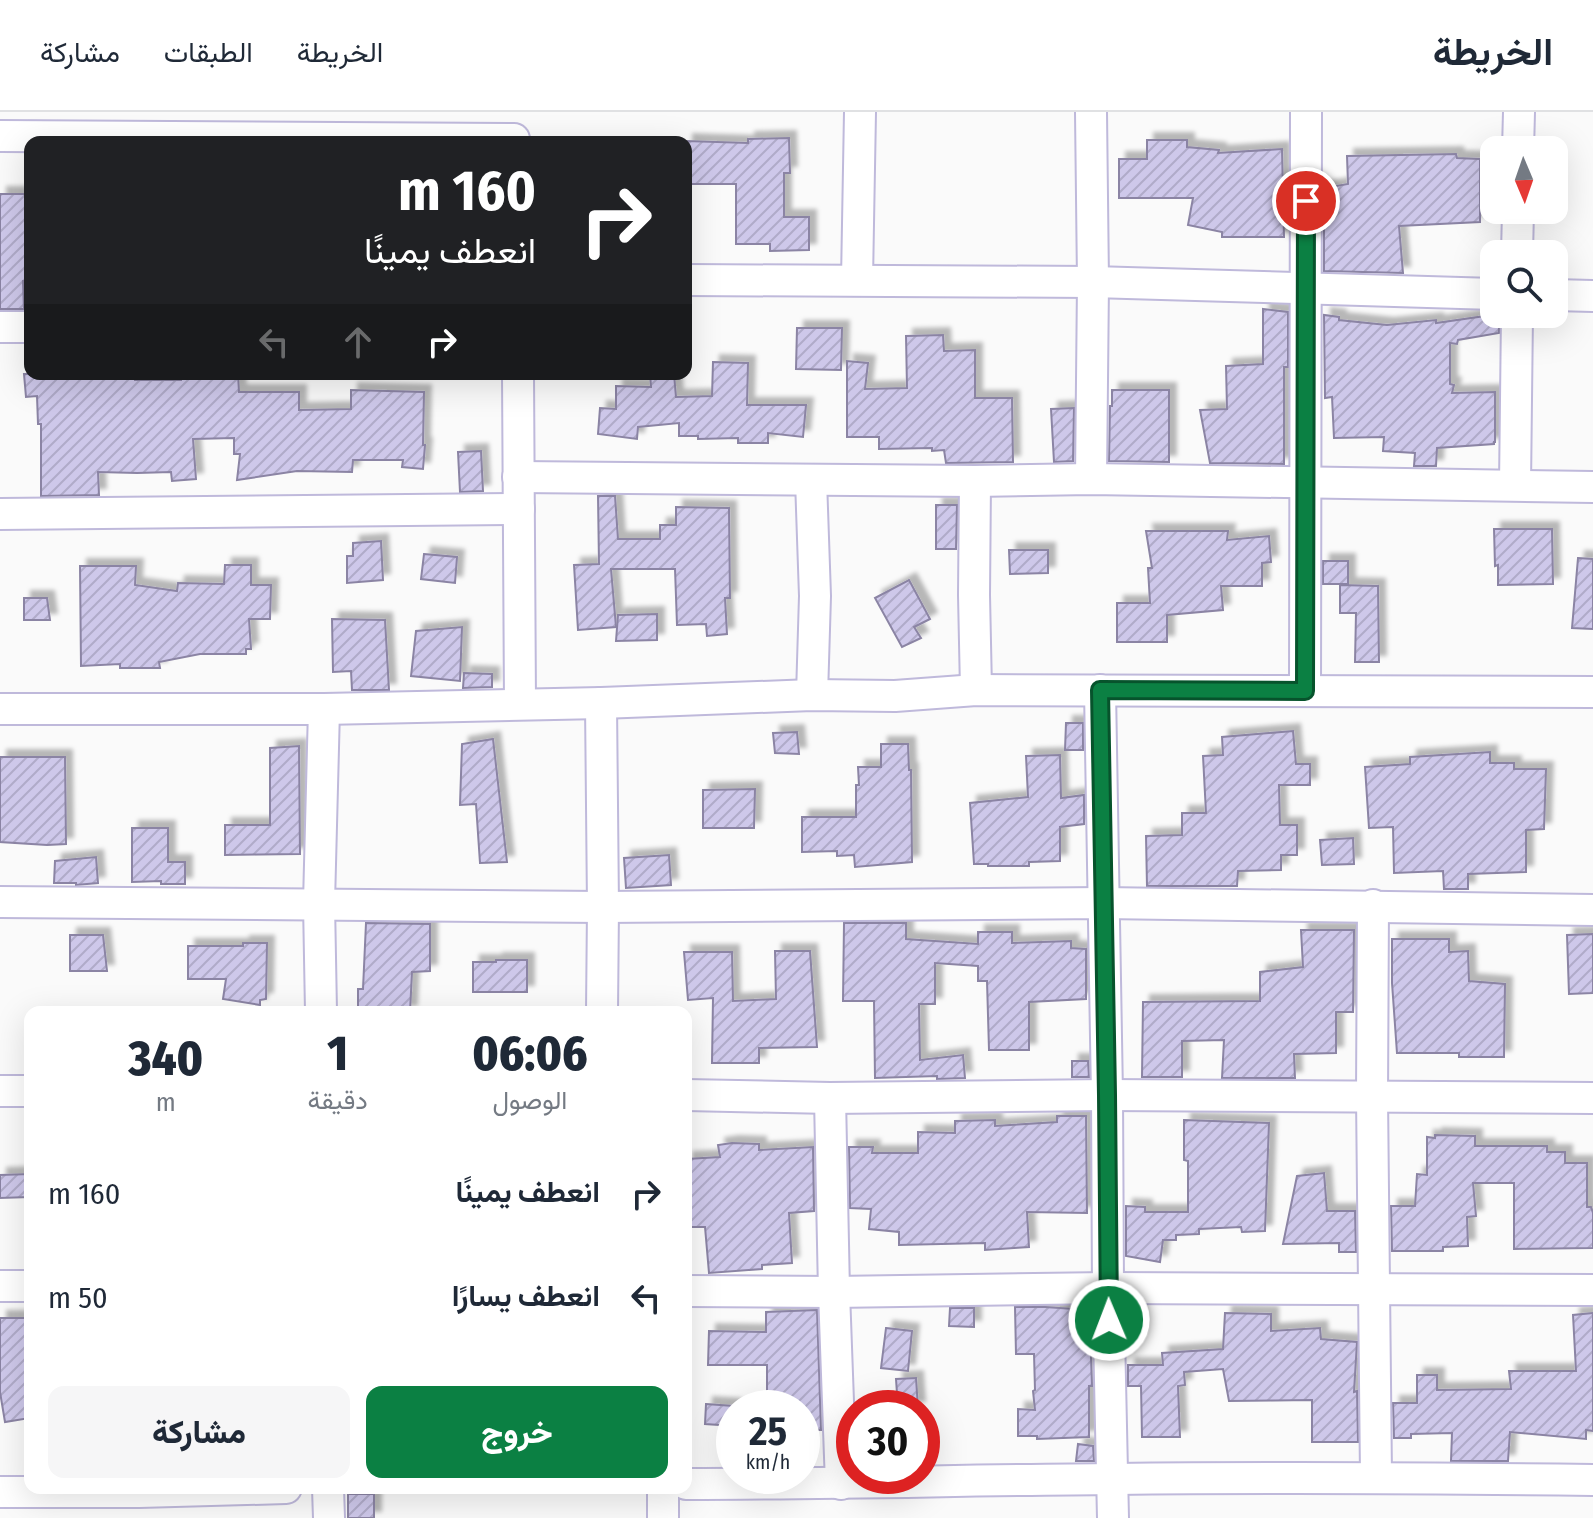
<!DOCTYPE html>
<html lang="ar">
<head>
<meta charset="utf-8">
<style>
	:root { --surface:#fff; --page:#f6f6f7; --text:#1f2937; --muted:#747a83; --line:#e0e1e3; --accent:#0b8043 }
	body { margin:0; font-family:"Fira Sans Condensed",Vazirmatn,sans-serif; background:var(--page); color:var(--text); direction:rtl; height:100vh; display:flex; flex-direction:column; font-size:30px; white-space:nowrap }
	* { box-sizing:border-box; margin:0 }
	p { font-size:26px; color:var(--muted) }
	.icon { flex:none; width:44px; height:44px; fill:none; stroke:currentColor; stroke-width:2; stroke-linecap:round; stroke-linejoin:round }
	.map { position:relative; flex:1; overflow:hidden; direction:ltr }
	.drawer { position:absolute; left:24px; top:894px; width:668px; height:488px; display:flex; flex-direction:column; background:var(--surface); border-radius:16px; box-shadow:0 8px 32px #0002; direction:rtl }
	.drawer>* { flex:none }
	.banner { position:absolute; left:24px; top:24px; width:668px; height:244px; border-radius:16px; box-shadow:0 8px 32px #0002; direction:rtl; background:#202124; color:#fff; overflow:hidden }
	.needle { width:52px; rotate:178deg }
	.controls { position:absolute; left:1480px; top:24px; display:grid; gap:16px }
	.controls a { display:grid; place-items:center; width:88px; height:88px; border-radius:16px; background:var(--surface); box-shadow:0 8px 32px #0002; font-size:40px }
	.speed { position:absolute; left:716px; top:1278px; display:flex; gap:16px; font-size:40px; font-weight:700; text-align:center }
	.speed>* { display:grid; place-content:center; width:104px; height:104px; border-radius:50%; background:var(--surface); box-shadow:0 8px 32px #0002; line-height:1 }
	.speed small { font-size:20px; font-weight:400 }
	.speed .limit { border:12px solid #d22; background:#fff; color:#111 }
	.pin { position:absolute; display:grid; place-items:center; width:68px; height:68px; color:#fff; margin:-34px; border:4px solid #fff; border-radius:50%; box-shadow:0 2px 8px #0007 }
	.me { position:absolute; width:88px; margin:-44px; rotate:359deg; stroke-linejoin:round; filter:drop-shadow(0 0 6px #0008) }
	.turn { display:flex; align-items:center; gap:28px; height:168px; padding:0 24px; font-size:36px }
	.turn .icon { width:104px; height:104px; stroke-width:2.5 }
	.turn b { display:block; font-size:56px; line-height:68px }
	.lanes { display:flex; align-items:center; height:76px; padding:0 24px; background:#0003; justify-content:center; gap:40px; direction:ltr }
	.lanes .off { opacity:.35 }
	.eta { display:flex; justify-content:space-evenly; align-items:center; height:136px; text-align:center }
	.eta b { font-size:48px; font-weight:800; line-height:56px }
	.action { display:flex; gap:16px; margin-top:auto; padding:16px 24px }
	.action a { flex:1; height:92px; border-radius:16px; background:var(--accent); color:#fff; font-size:32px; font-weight:800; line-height:92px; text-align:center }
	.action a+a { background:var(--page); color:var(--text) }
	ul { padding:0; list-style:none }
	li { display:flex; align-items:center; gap:24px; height:104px; padding:0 24px }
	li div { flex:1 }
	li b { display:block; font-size:30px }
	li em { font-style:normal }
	header { display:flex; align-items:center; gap:48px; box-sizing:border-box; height:112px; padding:0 40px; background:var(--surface); border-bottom:2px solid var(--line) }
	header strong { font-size:38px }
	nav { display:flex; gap:44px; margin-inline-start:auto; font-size:28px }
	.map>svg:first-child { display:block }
	.building { fill:url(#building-hatch); stroke:#8b84a4; stroke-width:2; filter:url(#shadow) }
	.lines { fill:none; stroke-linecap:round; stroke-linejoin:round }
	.minor-casing { stroke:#bfb9db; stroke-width:34 }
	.minor { stroke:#fff; stroke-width:30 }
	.route-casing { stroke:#07532c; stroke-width:20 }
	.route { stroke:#0b8043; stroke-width:14 }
</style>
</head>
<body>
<header>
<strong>الخريطة</strong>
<nav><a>الخريطة</a><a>الطبقات</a><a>مشاركة</a></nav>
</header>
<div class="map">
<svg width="1593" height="1406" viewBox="0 0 1593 1406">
	<defs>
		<pattern id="building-hatch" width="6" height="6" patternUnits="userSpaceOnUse" patternTransform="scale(2)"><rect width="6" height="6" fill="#cec8ea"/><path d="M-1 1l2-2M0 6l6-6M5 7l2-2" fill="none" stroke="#b0abc9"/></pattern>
		<filter id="shadow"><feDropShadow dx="7" dy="-7" stdDeviation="2" flood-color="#0004"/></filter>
	</defs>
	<rect width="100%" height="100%" fill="#fafafa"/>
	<g class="building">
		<path d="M789 26 790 61H784V105H809V138L770 139V132H736V72H686V29L748 31V27Z"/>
		<path d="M1147 28H1187V35L1219 38 1218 41 1282 37 1284 125H1222V120L1188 113 1193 86H1119V47H1147Z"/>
		<path d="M1456 42 1457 46 1480 47V110L1399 114 1403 161 1324 159V76L1348 72 1347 44Z"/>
		<path d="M0 82H30V169H23L24 197H0Z"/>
		<path d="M1263 197 1288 200V255H1284V352L1210 351 1200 298 1227 297 1226 254 1263 252Z"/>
		<path d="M1499 202V221L1458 228 1457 232 1450 231V272L1454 273 1452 281 1495 280V330H1494V332L1437 336 1436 354H1414L1415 341 1383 339 1384 325 1334 326 1332 285 1325 286 1324 203 1339 205V208L1387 213 1436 208V211Z"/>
		<path d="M797 216H842L841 258 796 257Z"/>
		<path d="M943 223 944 239 975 238V286H1012L1013 350 946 351 944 338 932 339V336L879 337V325H847V249L868 251 865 277 907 276 906 224Z"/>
		<path d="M713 250 748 251 747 293H806L803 325 768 321V331H738V326L698 327V324H679V311L638 315 637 327 598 322 600 296 616 297V274L651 275 650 262H674L676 285 712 284Z"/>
		<path d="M24 262H135V268H181V262H238L239 280H299V298L351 297V278L424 280 423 333H425L423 357 402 355 403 348H353L352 360 297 359 237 368 240 342H234V326L193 327 196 367 172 369 171 360 137 361 98 360 99 383 41 384V312H38L37 284 26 285Z"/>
		<path d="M1112 278H1169V350L1109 349 1110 294H1112Z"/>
		<path d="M1074 296 1073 349 1054 350 1051 297Z"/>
		<path d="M481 339 483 379 460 380 458 340Z"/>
		<path d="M598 384H615L618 427H660V413H676V395L729 396 730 486H725L727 522 707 524 706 512 677 513 675 457H611L616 515 578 518 574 453 599 452Z"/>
		<path d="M936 393H957L956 437H936Z"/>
		<path d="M1494 417H1552L1553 472 1498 473V453L1495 454Z"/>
		<path d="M1146 419H1228L1227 428 1269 424 1271 450 1262 451V474H1221L1223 498 1167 503V530H1117V491H1150L1148 456H1152Z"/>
		<path d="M381 429 383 468 347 471V444H353V431Z"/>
		<path d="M1009 438H1048V461L1010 462Z"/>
		<path d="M424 442 457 445 455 471 421 467Z"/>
		<path d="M1578 446 1593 447V517L1572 516Z"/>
		<rect x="1323" y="449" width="25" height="23"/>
		<path d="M225 453H251V473H271L270 507H249L251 537H246V542H200L159 550 160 556H120V552L81 554 80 454H136L135 473 177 479 178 471 224 472Z"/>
		<path d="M909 468 930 507 914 515 921 526 902 535 875 486Z"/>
		<path d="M1340 473 1378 474 1379 550H1355L1356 501H1340Z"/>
		<path d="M24 486H47L50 508H24Z"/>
		<path d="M657 502V528L616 529 618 503Z"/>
		<path d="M332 507 385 508 389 578H352L351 559 333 560Z"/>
		<path d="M462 515 460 569 411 564 416 519Z"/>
		<path d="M464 561 492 562V575L463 576Z"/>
		<path d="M1066 611H1083V638H1065Z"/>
		<path d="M1293 619 1296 652H1310V673H1279L1280 713H1297V743H1281V758L1238 759 1237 774H1147L1146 724 1182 723V701H1206L1203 644 1223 643 1222 625Z"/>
		<path d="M797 620 799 642 775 641 773 621Z"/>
		<path d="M493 627 507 750 480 751 476 692 460 693 462 632Z"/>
		<path d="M881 632H908L909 658H911L912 750 855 755 854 743 837 744V739L802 740V705H856V673H859L858 655H881Z"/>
		<path d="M299 634 300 742 225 743V713H270V636Z"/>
		<path d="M1490 640V651H1514V657H1546L1544 717 1526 718V760L1468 762V777H1444L1443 759 1394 761 1393 715 1369 716 1365 655 1410 652V645Z"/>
		<path d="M1060 643 1061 686 1084 683V712L1060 715V749L1029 750V754H988V752H974L970 691 1028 685 1026 644Z"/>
		<path d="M0 645H65L66 732 47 733 0 730Z"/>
		<path d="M755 677 754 716H703V678Z"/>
		<path d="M132 716H168V750H185V772H161V769L132 770Z"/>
		<path d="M1353 726 1354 752 1322 753 1320 728Z"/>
		<path d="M669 743 671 773 626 776 624 746Z"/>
		<path d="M96 745 98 771 76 773V771H54L55 749Z"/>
		<path d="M366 811 430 812V859L412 860 410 900H358V877H363Z"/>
		<path d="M844 811H906V827L978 832V820H1012V831L1071 829V836L1086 837V887L1029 890V938H989L987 869H978V854L935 851V892H919L920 948 963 943 965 966 937 967V964L875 966 874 889H843Z"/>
		<path d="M1301 818H1354L1353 900H1336V941L1294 942 1295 966H1222L1224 928 1182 929V965H1142L1143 890 1260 889V860L1303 855Z"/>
		<path d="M1593 822V881L1569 882 1567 823Z"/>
		<path d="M70 823H103L107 859H70Z"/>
		<path d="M1392 827H1449V840L1468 839 1469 869 1505 872 1504 945H1459V941H1397L1392 871Z"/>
		<path d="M243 831H267L266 887 260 888V893L223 887 226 867H188V834H243Z"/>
		<path d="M775 839H810L817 935 759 936V951H712L713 886 688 888 684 840H732L733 889 776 887Z"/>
		<path d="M496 848H527V880H473V850H496Z"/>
		<path d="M1072 949H1088L1089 965H1072Z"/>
		<path d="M1057 1004H1086L1087 1101 1027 1100 1029 1135 985 1138V1131L899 1133V1120L869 1117 871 1097 850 1096 849 1035H873L872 1041H918V1020L955 1021V1009L995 1008V1014L1057 1010Z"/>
		<path d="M1184 1008 1269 1011 1265 1119 1242 1120 1241 1115 1199 1117V1122L1176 1123V1128H1163L1160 1150 1126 1144V1094L1145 1095V1100H1188V1049L1184 1048Z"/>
		<path d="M1435 1023 1475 1024V1034H1547V1040H1565V1051H1587V1095H1591L1593 1101V1136L1514 1137V1071H1473L1476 1104 1467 1105 1468 1134 1443 1135V1139H1392L1391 1094H1415L1417 1062 1427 1063V1025L1435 1026Z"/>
		<path d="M732 1031 759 1032V1038L813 1035 814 1099 789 1101 792 1151 762 1153V1157L709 1161 705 1115H686V1047L720 1045 718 1033Z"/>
		<path d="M1324 1061 1327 1099H1355L1356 1140H1339V1131L1283 1132 1297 1064Z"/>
		<path d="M30 1062V1085L0 1086V1063Z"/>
		<path d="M1015 1195H1045L1089 1198 1088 1217H1090L1092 1274H1089V1325L1037 1327V1324H1018V1297L1035 1298 1033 1279 1035 1278 1034 1242H1016Z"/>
		<path d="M950 1196H974V1215L949 1214Z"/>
		<path d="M817 1198 821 1318H802V1296H767V1253H708L709 1219 766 1220V1200Z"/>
		<path d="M1225 1201 1271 1202V1219L1320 1216 1321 1227 1357 1230 1354 1280 1357 1279 1358 1330H1312V1288L1229 1289 1223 1257 1184 1260 1185 1273 1178 1274 1180 1325H1142L1141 1274H1128V1253H1163L1162 1241 1223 1237Z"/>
		<path d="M1593 1201V1319L1586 1318V1327L1510 1320 1508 1349H1451L1452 1321 1411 1322V1326H1394L1393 1291H1417V1263H1437V1278L1511 1277 1509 1259H1576L1573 1203Z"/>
		<path d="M0 1206H30V1306L5 1310 0 1280Z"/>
		<path d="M886 1216 912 1219 908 1259 881 1256Z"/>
		<path d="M916 1266 918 1296H898L896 1267Z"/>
		<path d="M706 1292 734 1294V1314L705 1312Z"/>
		<path d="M1078 1332 1093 1334 1094 1349H1076Z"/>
		<rect x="348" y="1382" width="26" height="24"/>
	</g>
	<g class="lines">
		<defs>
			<g id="minor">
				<path d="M1091 0 1093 170 1091 367"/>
				<path d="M0 24 514 27"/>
				<path d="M1518 38 1519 0"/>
				<path d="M1517 142 1518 98"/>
				<path d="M686 168 1093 170 1494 182"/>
				<path d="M857 168 860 0"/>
				<path d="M1554 183 1593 184"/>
				<path d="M0 215H30"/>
				<path d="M518 262 520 592"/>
				<path d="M518 365 975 369 1091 367 1593 375"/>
				<path d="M811 368 815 484 812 583"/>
				<path d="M975 369 974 483 976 578"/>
				<path d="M1515 373 1517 202"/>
				<path d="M0 402 519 397"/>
				<path d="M1100 578 1107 983 1108 1176 1113 1406"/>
				<path d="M1305 579 1306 0"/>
				<path d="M601 591 603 795 602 900"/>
				<path d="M0 597H324L601 591 812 583 895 584 976 578 1593 580"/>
				<path d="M0 790 603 795 1104 791 1593 798"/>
				<path d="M1373 793 1372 984 1376 1365"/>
				<path d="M321 900 319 791 324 597"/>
				<path d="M0 979H30"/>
				<path d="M686 983 830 986 1107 983 1593 986"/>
				<path d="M830 986 834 1180 841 1372"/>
				<path d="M0 1174H30"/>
				<path d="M686 1179 834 1180 1108 1176 1593 1178"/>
				<path d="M686 1372C829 1372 972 1368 1115 1367 1275 1365 1434 1366 1593 1368"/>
				<path d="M328 1376 329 1406"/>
				<path d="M663 1376V1406"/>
				<path d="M0 1380H139L286 1376"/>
			</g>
		</defs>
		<use href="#minor" class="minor-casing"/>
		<use href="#minor" class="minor"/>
	</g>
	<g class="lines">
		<defs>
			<path id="route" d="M1109 1208 1107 983 1100 578 1305 579 1306 89"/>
		</defs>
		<use href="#route" class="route-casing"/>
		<use href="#route" class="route"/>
	</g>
</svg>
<div class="controls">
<a><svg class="needle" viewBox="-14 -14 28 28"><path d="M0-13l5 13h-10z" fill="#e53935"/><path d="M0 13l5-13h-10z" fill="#747a83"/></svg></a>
<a><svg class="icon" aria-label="search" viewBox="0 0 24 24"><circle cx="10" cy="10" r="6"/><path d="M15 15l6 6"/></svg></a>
</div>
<div class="speed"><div>25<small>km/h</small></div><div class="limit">30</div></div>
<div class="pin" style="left:1306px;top:89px;background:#d93025"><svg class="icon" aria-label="arrive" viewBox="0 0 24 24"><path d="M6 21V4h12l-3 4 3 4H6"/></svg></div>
<svg class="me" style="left:1109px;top:1208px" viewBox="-20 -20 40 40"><circle r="17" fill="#0b8043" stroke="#fff" stroke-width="3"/><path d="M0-11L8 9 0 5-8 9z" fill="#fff"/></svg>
<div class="banner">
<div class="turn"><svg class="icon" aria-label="right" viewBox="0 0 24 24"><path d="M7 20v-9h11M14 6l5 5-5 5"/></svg><div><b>160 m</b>انعطف يمينًا</div></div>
<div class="lanes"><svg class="icon off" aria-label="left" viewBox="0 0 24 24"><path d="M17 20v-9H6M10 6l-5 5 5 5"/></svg><svg class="icon off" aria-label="ahead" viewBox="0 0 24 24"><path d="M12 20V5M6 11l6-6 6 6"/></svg><svg class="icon" aria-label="right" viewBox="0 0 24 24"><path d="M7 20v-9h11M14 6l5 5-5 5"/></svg></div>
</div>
<section class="drawer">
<div class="eta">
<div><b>06:06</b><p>الوصول</p></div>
<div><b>1</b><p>دقيقة</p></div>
<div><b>340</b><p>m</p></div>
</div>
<ul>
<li><svg class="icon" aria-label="right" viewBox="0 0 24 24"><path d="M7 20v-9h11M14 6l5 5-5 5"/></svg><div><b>انعطف يمينًا</b></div><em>160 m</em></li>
<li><svg class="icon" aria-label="left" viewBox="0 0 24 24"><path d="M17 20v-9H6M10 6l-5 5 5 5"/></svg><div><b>انعطف يسارًا</b></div><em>50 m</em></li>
</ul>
<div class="action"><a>خروج</a><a>مشاركة</a></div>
</section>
</div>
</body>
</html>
